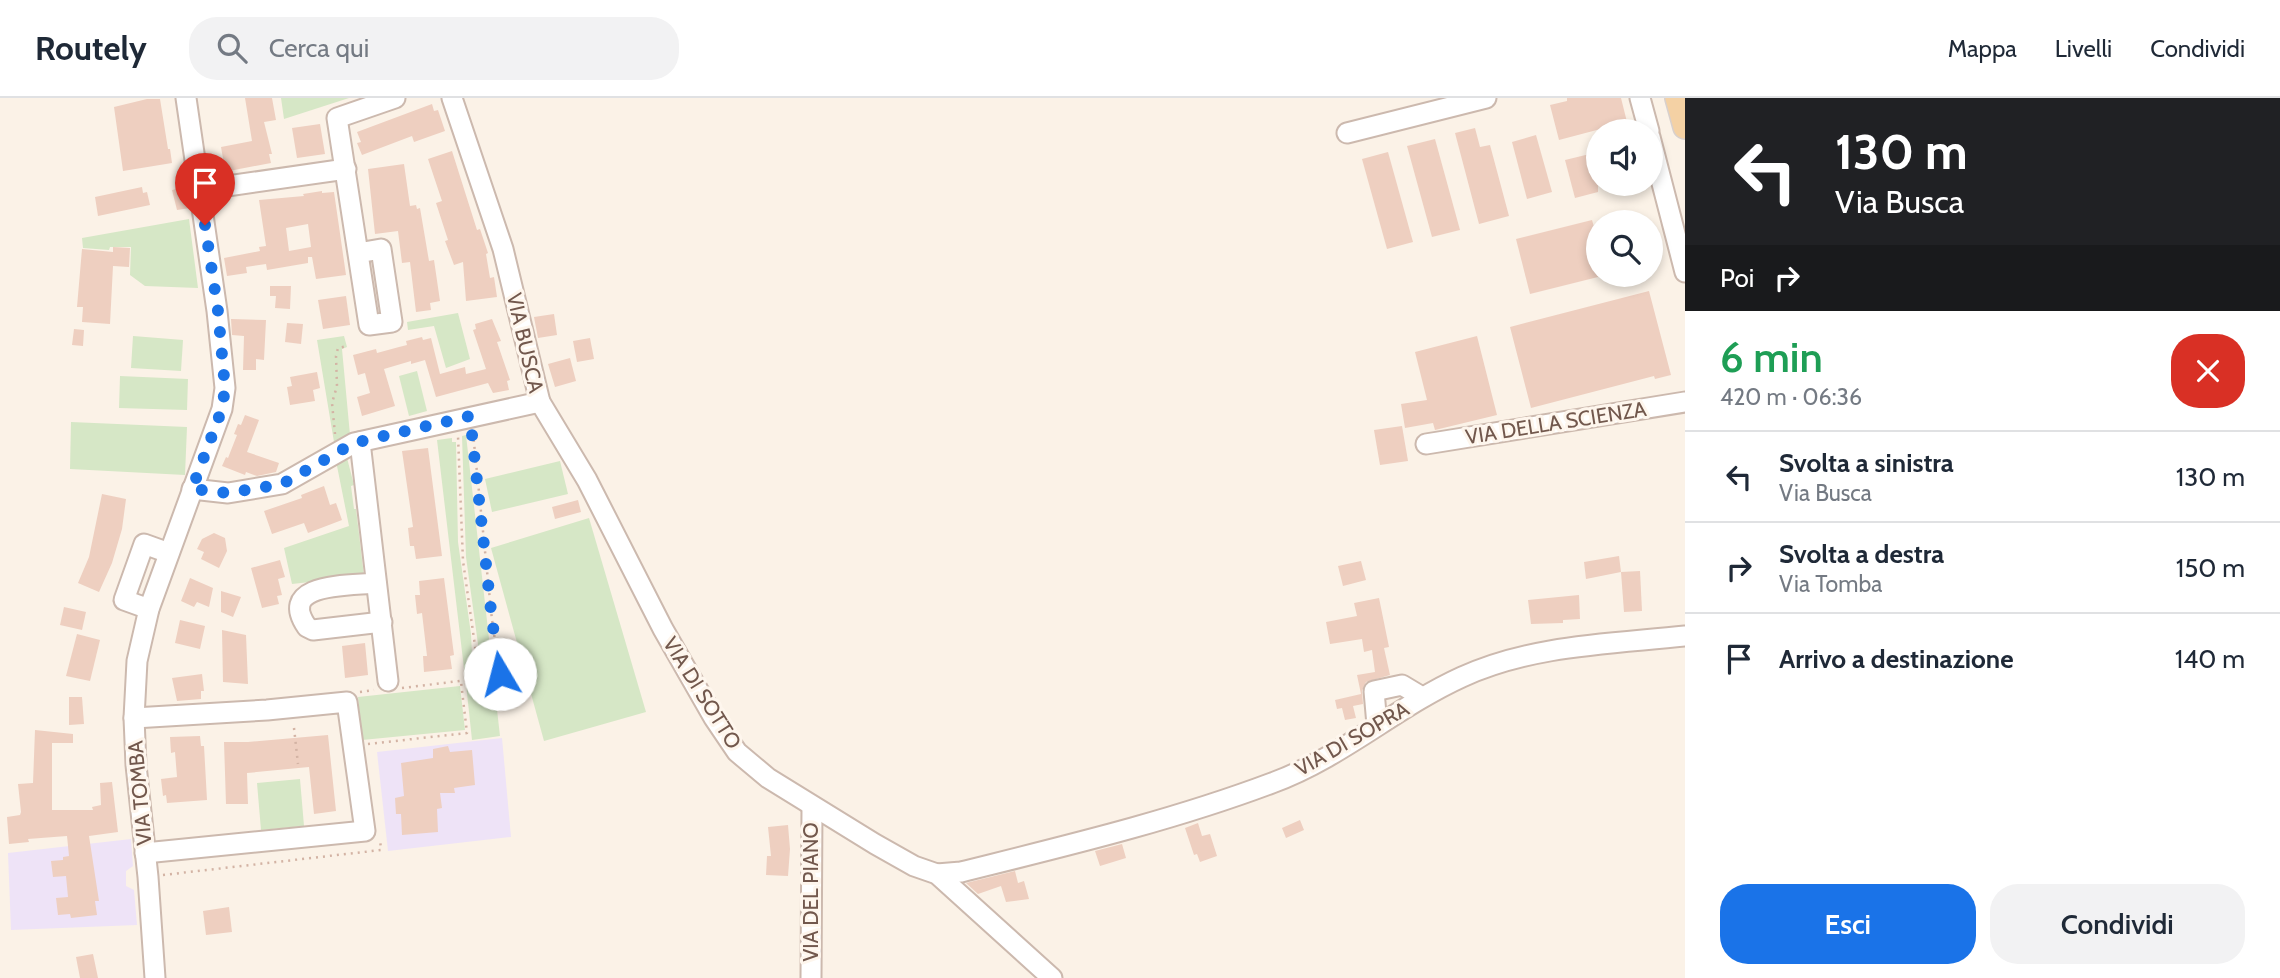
<!DOCTYPE html>
<html lang="it">
<head>
<meta charset="utf-8">
<style>
	:root { --surface:#fff; --page:#f2f2f3; --text:#1f2937; --muted:#747a83; --line:#e0e1e3; --accent:#1a73e8 }
	body { margin:0; font-family:Cabin,sans-serif; background:var(--page); color:var(--text); height:100vh; display:flex; flex-direction:column; font-size:26px; white-space:nowrap }
	* { box-sizing:border-box; margin:0 }
	p { font-size:23px; color:var(--muted) }
	.icon { flex:none; width:38px; height:38px; fill:none; stroke:currentColor; stroke-width:2; stroke-linecap:round; stroke-linejoin:round }
	.map { position:relative; flex:1; overflow:hidden }
	.panel { display:flex; flex-direction:column; background:var(--surface); width:595px }
	.panel>* { flex:none }
	.hud { background:#202124; color:#fff; overflow:hidden }
	.buttons { position:absolute; left:1586px; top:21px; display:grid; gap:14px }
	.buttons a { display:grid; place-items:center; width:77px; height:77px; border-radius:50%; background:var(--surface); box-shadow:0 4px 10px #0003; font-size:35px }
	.pin { position:absolute; display:grid; place-items:center; width:60px; height:60px; color:#fff; margin:-72px -30px; border-radius:50% 50% 50% 0; rotate:-45deg; box-shadow:0 0 7px #0007 }
	.pin .icon { rotate:45deg }
	.me { position:absolute; width:77px; margin:-38px; rotate:352deg; stroke-linejoin:round; filter:drop-shadow(0 0 5px #0008) }
	.turn { display:flex; align-items:center; gap:24px; height:147px; padding:0 35px; font-size:32px }
	.turn .icon { width:91px; height:91px; stroke-width:2.5 }
	.turn b { display:block; font-size:49px; line-height:60px }
	.then { display:flex; align-items:center; height:66px; padding:0 35px; background:#0003; gap:14px; font-size:26px }
	.round { display:grid; place-items:center; flex:none; width:74px; height:74px; border-radius:28px; background:var(--page) }
	.summary { display:flex; align-items:center; justify-content:space-between; height:119px; padding:0 35px }
	h1 { font-size:42px; font-weight:600; line-height:52px; color:#1e9e55 }
	.primary-button { display:flex; gap:14px; margin-top:auto; padding:14px 35px }
	.primary-button a { flex:1; height:80px; border-radius:28px; background:var(--accent); color:#fff; font-size:28px; font-weight:600; line-height:80px; text-align:center }
	.primary-button a+a { background:var(--page); color:var(--text) }
	ul { padding:0; list-style:none }
	li { display:flex; align-items:center; gap:21px; height:91px; padding:0 35px; border-top:2px solid var(--line) }
	li div { flex:1 }
	li b { display:block; font-size:26px }
	li em { font-style:normal }
	header { display:flex; align-items:center; gap:42px; box-sizing:border-box; height:98px; padding:0 35px; background:var(--surface); border-bottom:2px solid var(--line) }
	header strong { font-size:33px }
	nav { display:flex; gap:38px; margin-inline-start:auto; font-size:24px }
	.search { width:490px; height:63px; background:var(--page); display:flex; align-items:center; gap:18px; box-sizing:border-box; padding:0 24px; border-radius:28px; color:var(--muted); font-size:26px }
	main { display:flex; flex:1; min-height:0 }
	.map>svg:first-child { display:block }
	.education { fill:#eee3f7 }
	.green { fill:#d6e7c6 }
	.building { fill:#eecfc0; fill-rule:evenodd }
	.lines { fill:none; stroke-linecap:round; stroke-linejoin:round }
	.minor-casing { stroke:#ccb9ae; stroke-width:23 }
	.major-casing { stroke:#d8d0cd; stroke-width:26 }
	.path { stroke:#d3b3a4; stroke-width:2.5; stroke-dasharray:2 5; stroke-linecap:butt }
	.minor { stroke:#fff; stroke-width:19 }
	.major { stroke:#f4d1a4; stroke-width:23 }
	.route { stroke:#1a73e8; stroke-width:12; stroke-dasharray:0 21.6 }
	.labels { text-anchor:middle; stroke-width:6; stroke-linejoin:round; paint-order:stroke }
	.street-label { font-size:21px; fill:#72584d; stroke:#fef6ed }
</style>
</head>
<body>
<header>
<strong>Routely</strong>
<div class="search"><svg class="icon" aria-label="search" viewBox="0 0 24 24"><circle cx="10" cy="10" r="6"/><path d="M15 15l6 6"/></svg>Cerca qui</div>
<nav><a>Mappa</a><a>Livelli</a><a>Condividi</a></nav>
</header>
<main>
<div class="map">
<svg width="1685" height="880" viewBox="0 0 1685 880">
	<rect width="100%" height="100%" fill="#fbf2e7"/>
	<g class="education">
		<path d="M502 640 511 739 388 753 377 654Z"/>
		<path d="M131 741 133 768 126 773V788L134 792 137 827 11 832 8 755Z"/>
	</g>
	<g class="green">
		<path d="M281 0H349L284 21Z"/>
		<path d="M189 121 198 190 145 188 130 177 131 149H110L109 152 83 150 82 140Z"/>
		<path d="M458 215 470 261 446 270 434 228 408 232 407 224Z"/>
		<path d="M133 238 183 242 181 273 131 270Z"/>
		<path d="M344 238 347 249 342 251 350 337 334 344 317 242Z"/>
		<path d="M417 273 427 313 409 318 399 278Z"/>
		<path d="M120 278 188 281 187 312 119 310Z"/>
		<path d="M71 324 187 329 185 377 70 371Z"/>
		<path d="M466 337 500 638 472 642 466 586 478 584V546L466 459 462 338Z"/>
		<path d="M452 340V344H456L458 444 471 536 473 578 465 579 437 342Z"/>
		<path d="M347 360 354 387 351 388 354 411H356L364 478 292 486 284 450 349 428 336 363Z"/>
		<path d="M560 363 568 396 492 414 485 381Z"/>
		<path d="M589 420 646 614 544 643 491 450Z"/>
		<path d="M460 588 465 632 362 642 358 599Z"/>
		<path d="M300 681 304 728 261 732 257 685Z"/>
	</g>
	<g class="building">
		<path d="M245 0H272L276 22 264 24 272 56H269L271 65 229 73 228 66H224L221 49 252 43Z"/>
		<path d="M1567 0H1621L1627 24 1559 42 1550 7 1567 3Z"/>
		<path d="M147 1H160L168 51H170L172 65 123 73 114 9Z"/>
		<path d="M432 6 434 13 438 12 445 33 414 44 412 38 362 57 357 45 361 44 357 34Z"/>
		<path d="M320 26 325 56 297 60 292 30Z"/>
		<path d="M1475 30 1480 49 1490 47 1509 118 1479 126 1455 35Z"/>
		<path d="M1536 37 1552 94 1527 101 1512 44Z"/>
		<path d="M1435 41 1460 132 1432 139 1407 48Z"/>
		<path d="M452 53 477 132 480 131 488 155 486 156 490 180 494 179 497 199 466 203 463 164 454 167 445 143 448 142 436 105 442 103 428 61Z"/>
		<path d="M1388 54 1413 144 1387 151 1362 61Z"/>
		<path d="M1598 54V94L1575 100 1565 62Z"/>
		<path d="M404 66 410 108 416 107 417 111 420 110 429 163 434 162 440 203 430 205 431 212 416 214 410 164 402 165 398 133 375 136 368 71Z"/>
		<path d="M142 89 143 95 147 94 150 107 98 118 95 99Z"/>
		<path d="M186 89 190 110 177 112 172 92Z"/>
		<path d="M322 93V95L334 94 346 177 316 181 312 159H308V165L267 172 266 166 246 169 247 175 227 178 224 160 260 153 259 149 266 148 259 102 304 98 303 96ZM308 126 311 149 289 153 286 130Z"/>
		<path d="M1592 122 1598 143V179L1530 196 1516 141Z"/>
		<path d="M113 149 130 150 129 169 113 168 110 226 82 224 83 209H77L82 151 113 154Z"/>
		<path d="M270 188H291L290 211 275 210 276 198H270Z"/>
		<path d="M1649 193 1671 277 1655 281 1654 278 1531 310 1510 229Z"/>
		<path d="M346 198 350 227 323 231 318 202Z"/>
		<path d="M554 216 557 237 538 240 534 219Z"/>
		<path d="M231 221 266 222 264 262 256 261V272H243L244 238 232 237Z"/>
		<path d="M492 221 501 243 497 244 510 282 507 283 509 292 493 295 488 285 436 299 425 262 411 266V263L384 271 395 308 362 318 357 299 370 295 365 275 358 277 353 257 376 251 377 255 399 249 407 247 406 243 422 239 423 242 431 240 440 276 465 269 466 276 486 271 473 232 476 231 475 226Z"/>
		<path d="M287 225 303 226 301 246 285 244Z"/>
		<path d="M74 231 84 232 83 248 72 247Z"/>
		<path d="M1477 238 1497 317 1435 332 1433 325 1405 330 1401 306 1427 302 1415 254Z"/>
		<path d="M590 240 594 261 577 264 573 243Z"/>
		<path d="M570 260 576 283 555 289 548 266Z"/>
		<path d="M317 274 320 290 313 292 315 303 290 307 287 289 292 288 290 279Z"/>
		<path d="M245 317 259 322 247 354 279 365 276 374 257 378 246 374 245 377 222 368 226 359 228 360 237 337 234 336 238 326 241 327Z"/>
		<path d="M1402 328 1408 363 1380 367 1374 332Z"/>
		<path d="M428 350 442 458 416 461 414 448H410L408 430 413 429 402 353Z"/>
		<path d="M324 388 330 407 336 405 342 422 308 435 304 425 272 436 264 413 302 400 301 397Z"/>
		<path d="M102 396 126 401 122 431 112 465 99 494 78 485 89 459Z"/>
		<path d="M578 402 581 414 555 421 552 409Z"/>
		<path d="M214 435 225 440 227 453 219 470 201 461 204 454 197 451 202 441Z"/>
		<path d="M1619 458 1621 474 1586 481 1584 464Z"/>
		<path d="M280 462 285 479 278 481 282 497 277 498 279 506 262 510 251 470Z"/>
		<path d="M1361 463 1366 482 1343 488 1338 468Z"/>
		<path d="M1640 473 1642 513 1624 514 1621 474Z"/>
		<path d="M190 480 213 490 209 509 197 504 194 509 181 503Z"/>
		<path d="M444 480 454 557 450 558 452 571 424 574 423 558H427L422 515 417 516 415 497H420L419 483Z"/>
		<path d="M221 493 241 499 233 519 221 514Z"/>
		<path d="M1579 497 1580 521 1563 522V525L1531 526 1528 502Z"/>
		<path d="M1379 500 1389 549 1384 550 1390 577 1366 584 1362 593 1363 606 1353 608 1356 620 1345 622 1342 610 1337 611 1335 602 1361 596 1357 577 1375 574 1372 552 1364 554 1362 541 1330 546 1326 524 1357 518 1354 505Z"/>
		<path d="M64 509 86 514 82 532 60 527Z"/>
		<path d="M180 522 205 528 200 551 175 545Z"/>
		<path d="M222 532 246 537 248 586 223 584Z"/>
		<path d="M77 536 100 542 90 583 66 578Z"/>
		<path d="M365 545 368 577 345 580 342 548Z"/>
		<path d="M202 576 204 593H201V601L177 603 172 580Z"/>
		<path d="M69 599H82L84 626 69 627Z"/>
		<path d="M35 632 73 636V645H52V712H93L92 709 101 707 100 685 112 684 118 734 89 738 99 803H95L97 817 71 820 70 816 58 817 56 800 68 799 66 778 53 779 51 763 63 762V759L69 758 67 738 28 741 29 744 9 746 7 719 20 717 21 714 18 686 33 685Z"/>
		<path d="M328 637 336 713 314 716 309 669 247 675 248 706H226L224 644H248Z"/>
		<path d="M200 638 201 648H204L207 702 167 705 166 697 163 698 161 681 177 679 175 654 171 655 170 639Z"/>
		<path d="M448 648 450 654 472 652 475 687 454 690 455 695H440L442 710 437 711 438 734 402 737 401 716H396L395 700 404 698 401 665 433 660V651Z"/>
		<path d="M1300 722 1304 732 1286 740 1282 730Z"/>
		<path d="M1198 725 1202 738 1210 736 1217 758 1200 764 1197 756 1194 757 1185 730Z"/>
		<path d="M788 727 790 751 788 778 766 777 767 758H771L768 729Z"/>
		<path d="M1122 746 1126 760 1100 768 1095 753Z"/>
		<path d="M1015 773 1018 785 1024 783 1029 801 1006 804 1001 788 978 796 966 785Z"/>
		<path d="M229 809 232 834 206 837 203 813Z"/>
		<path d="M93 856 98 880H80L76 859Z"/>
	</g>
	<g class="lines">
		<defs>
			<g id="minor">
				<path d="M452 0 503 151 540 304 587 382 663 531 714 620 737 654 768 680 875 746 914 768 937 776 1052 880"/>
				<path d="M1640 0 1649 33"/>
				<path d="M1347 35 1486 0"/>
				<path d="M1650 39 1685 174"/>
				<path d="M200 92 346 71"/>
				<path d="M358 155 381 151 392 224 369 227 337 20 395 0"/>
				<path d="M360 344 388 583"/>
				<path d="M1426 346 1685 304"/>
				<path d="M192 391 228 395 282 386 354 345 540 304"/>
				<path d="M376 485C350 488 276 484 307 529L313 532 382 524"/>
				<path d="M149 511 124 502 144 446 169 455"/>
				<path d="M134 620 267 612 347 604 365 733 145 755"/>
				<path d="M1377 627 1374 593 1402 587 1422 599"/>
				<path d="M937 776 961 774C1065 748 1171 723 1272 685 1341 660 1396 609 1462 579 1532 547 1610 546 1685 538"/>
				<path d="M155 880 148 779 136 667 134 620 137 563 149 511 222 311 225 290 217 213 186 0"/>
				<path d="M811 880 812 709"/>
			</g>
			<path id="major" d="M1677 0 1685 29"/>
		</defs>
		<use href="#minor" class="minor-casing"/>
		<use href="#major" class="major-casing"/>
		<g class="path">
			<path d="M473 335 492 522 500 576"/>
			<path d="M335 336 332 305 337 288 336 258 338 250 348 248"/>
			<path d="M402 590 476 581 477 562 463 463 458 338"/>
			<path d="M360 594 374 592"/>
			<path d="M294 630 298 666"/>
			<path d="M368 646 467 635 461 584"/>
			<path d="M163 777 381 752 380 741"/>
		</g>
		<use href="#minor" class="minor"/>
		<use href="#major" class="major"/>
	</g>
	<g class="lines">
		<path class="route" d="M205 127 218 213 225 290 222 311 192 391 228 395 282 386 354 345 470 318 492 522 500 576"/>
	</g>
	<g class="labels">
		<g class="street-label">
			<text transform="translate(525 245) rotate(77)" y="7">VIA BUSCA</text>
			<text transform="translate(1556 325) rotate(-9)" y="7">VIA DELLA SCIENZA</text>
			<text transform="translate(702 595) rotate(58)" y="7">VIA DI SOTTO</text>
			<text transform="translate(1352 641) rotate(-30)" y="7">VIA DI SOPRA</text>
			<text transform="translate(140 695) rotate(-95)" y="7">VIA TOMBA</text>
			<text transform="translate(811 794) rotate(-90)" y="7">VIA DEL PIANO</text>
		</g>
	</g>
</svg>
<div class="buttons">
<a><svg class="icon" aria-label="sound" viewBox="0 0 24 24"><path d="M4 9h4l5-4v14l-5-4H4zM17 9q2 3 0 6"/></svg></a>
<a><svg class="icon" aria-label="search" viewBox="0 0 24 24"><circle cx="10" cy="10" r="6"/><path d="M15 15l6 6"/></svg></a>
</div>
<div class="pin" style="left:205px;top:127px;background:#d93025"><svg class="icon" aria-label="arrive" viewBox="0 0 24 24"><path d="M6 21V4h12l-3 4 3 4H6"/></svg></div>
<svg class="me" style="left:500px;top:576px" viewBox="-20 -20 40 40"><circle r="19" fill="#fff"/><path d="M0-13L10 11 0 6-10 11z" fill="#1a73e8"/></svg>
</div>
<section class="panel">
<div class="hud">
<div class="turn"><svg class="icon" aria-label="left" viewBox="0 0 24 24"><path d="M17 20v-9H6M10 6l-5 5 5 5"/></svg><div><b>130 m</b>Via Busca</div></div>
<div class="then">Poi<svg class="icon" aria-label="right" viewBox="0 0 24 24"><path d="M7 20v-9h11M14 6l5 5-5 5"/></svg></div>
</div>
<div class="summary"><div><h1>6 min</h1><p>420 m · 06:36</p></div><a class="round" style="background:#d93025;color:#fff"><svg class="icon" aria-label="close" viewBox="0 0 24 24"><path d="M6 6l12 12M18 6L6 18"/></svg></a></div>
<ul>
<li><svg class="icon" aria-label="left" viewBox="0 0 24 24"><path d="M17 20v-9H6M10 6l-5 5 5 5"/></svg><div><b>Svolta a sinistra</b><p>Via Busca</p></div><em>130 m</em></li>
<li><svg class="icon" aria-label="right" viewBox="0 0 24 24"><path d="M7 20v-9h11M14 6l5 5-5 5"/></svg><div><b>Svolta a destra</b><p>Via Tomba</p></div><em>150 m</em></li>
<li><svg class="icon" aria-label="arrive" viewBox="0 0 24 24"><path d="M6 21V4h12l-3 4 3 4H6"/></svg><div><b>Arrivo a destinazione</b></div><em>140 m</em></li>
</ul>
<div class="primary-button"><a>Esci</a><a>Condividi</a></div>
</section>
</main>
</body>
</html>
